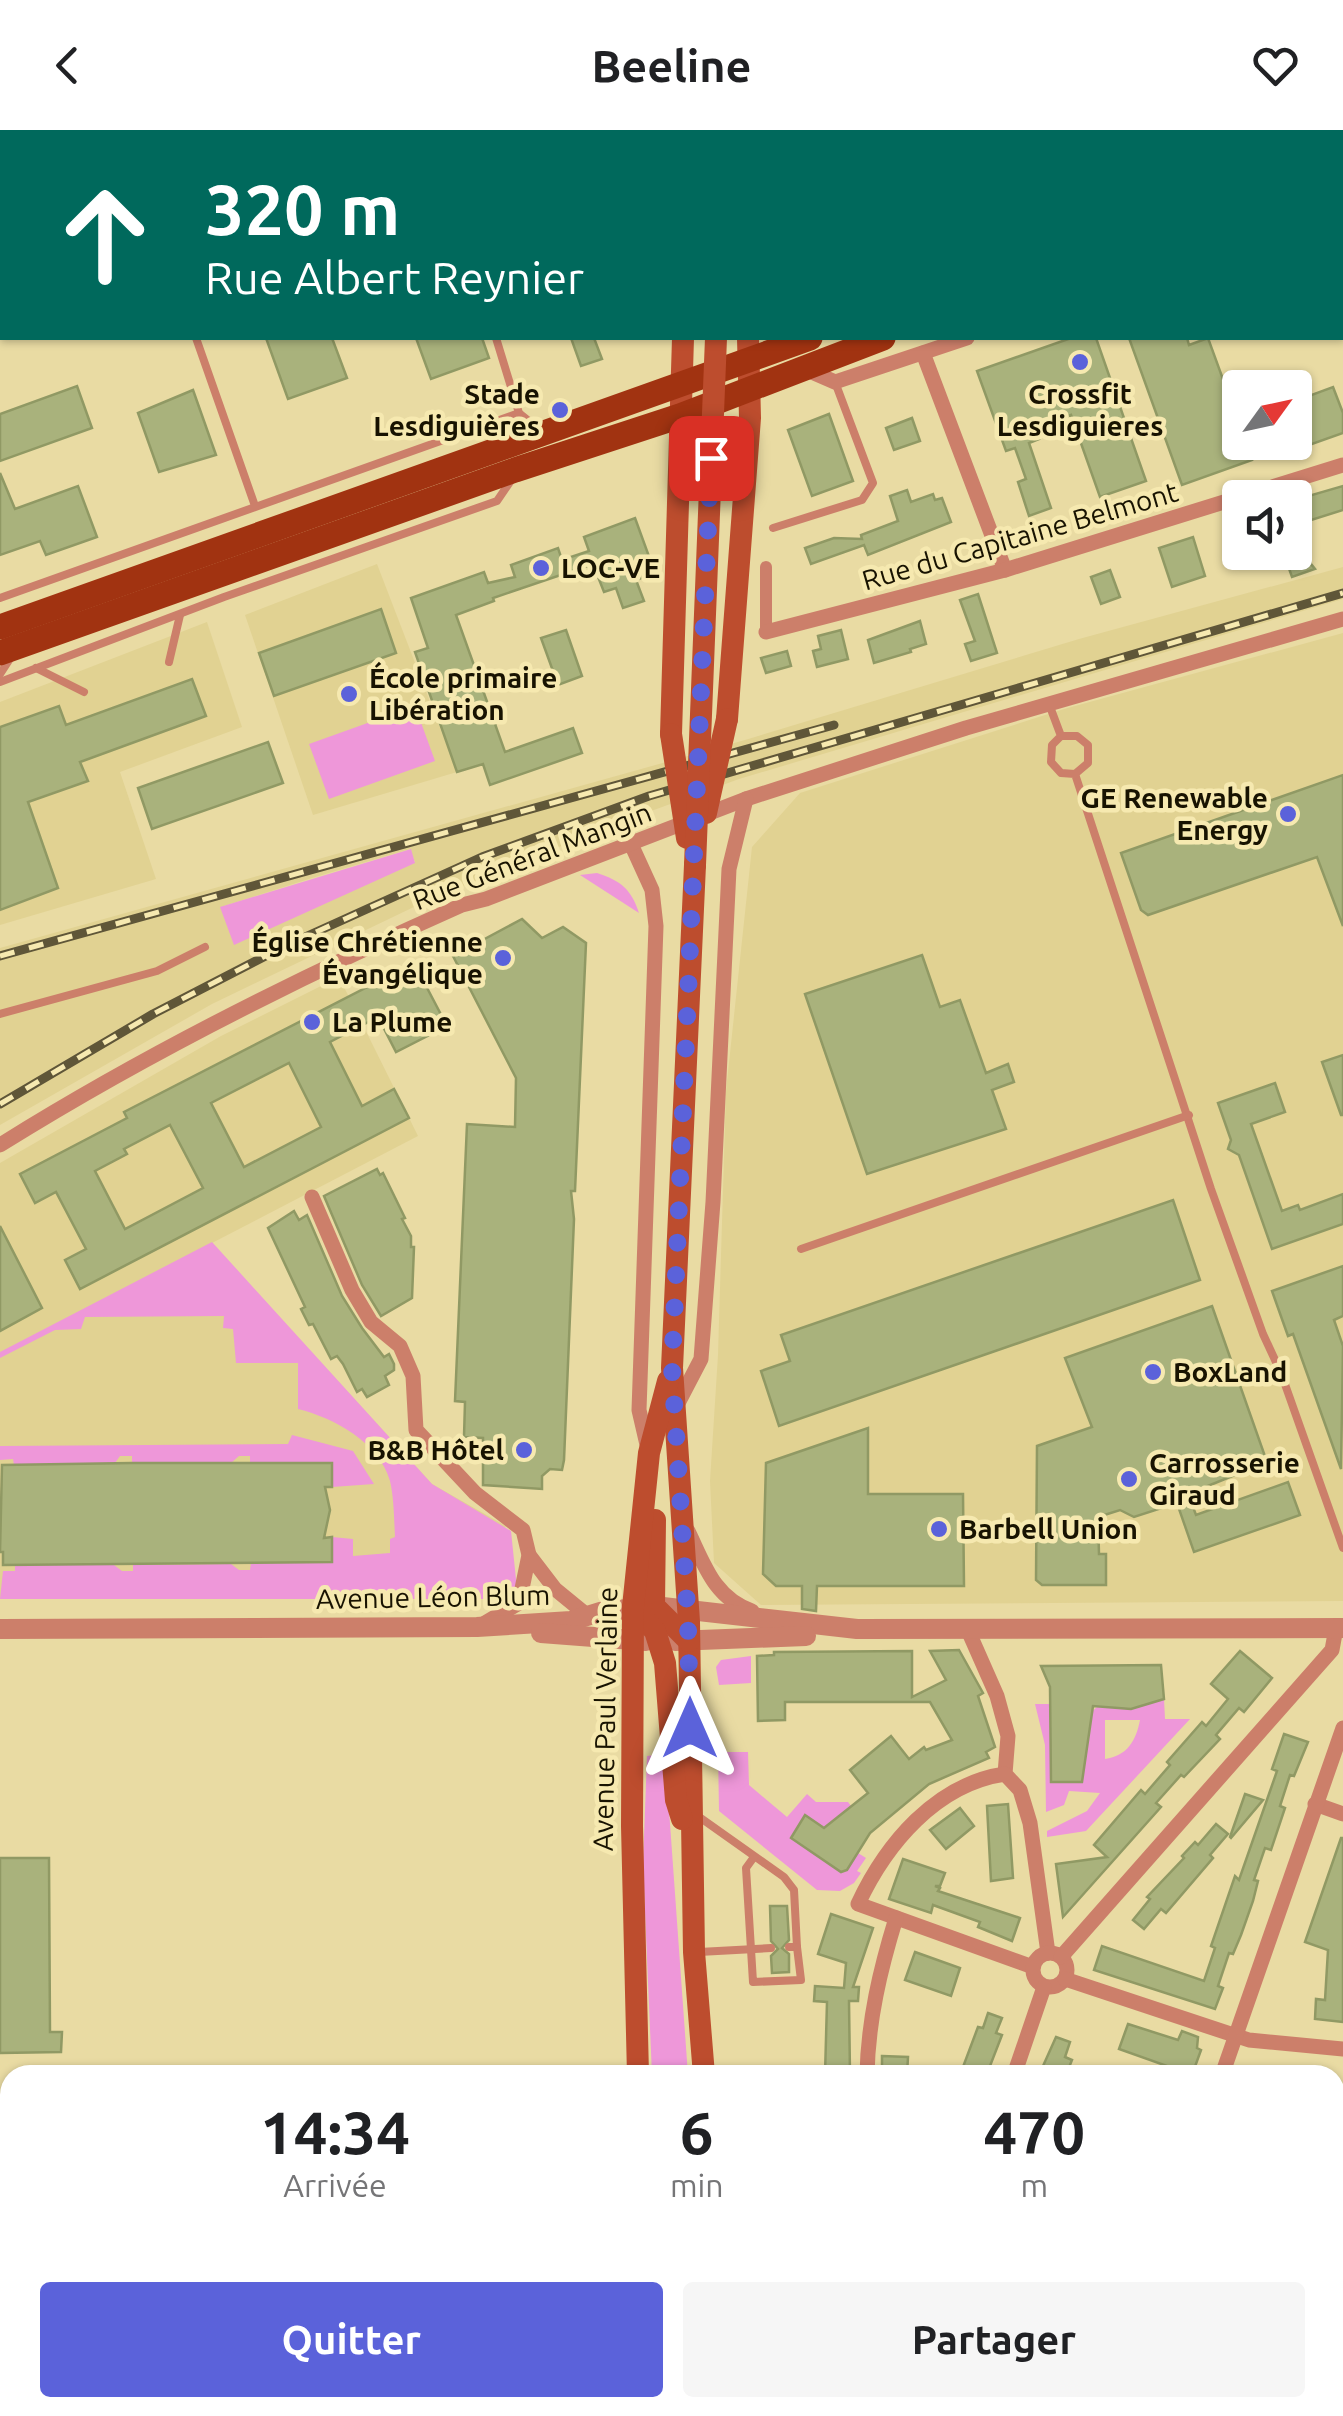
<!DOCTYPE html>
<html lang="fr">
<head>
<meta charset="utf-8">
<style>
	:root { --surface:#fff; --page:#f6f6f6; --text:#202124; --muted:#757577; --accent:#5b62da }
	body { margin:0; font-family:Ubuntu,sans-serif; background:var(--page); color:var(--text); height:100vh; display:flex; flex-direction:column; font-size:38px; white-space:nowrap }
	* { box-sizing:border-box; margin:0 }
	p { font-size:32px; color:var(--muted) }
	.icon { flex:none; width:55px; height:55px; fill:none; stroke:currentColor; stroke-width:2; stroke-linecap:round; stroke-linejoin:round }
	.map { position:relative; flex:1; overflow:hidden }
	.panel { position:absolute; left:0px; top:1935px; width:1345px; height:352px; display:flex; flex-direction:column; background:var(--surface); border-radius:30px 30px 0 0; box-shadow:0 2px 8px #0004 }
	.panel>* { flex:none }
	.top-card { position:absolute; left:0px; top:0px; width:1345px; height:210px; box-shadow:0 2px 8px #0004; background:#00695c; color:#fff; overflow:hidden }
	.needle { width:65px; rotate:57deg }
	.tools { position:absolute; left:1222px; top:240px; display:grid; gap:20px }
	.tools a { display:grid; place-items:center; width:90px; height:90px; border-radius:10px; background:var(--surface); box-shadow:0 2px 8px #0004; font-size:50px }
	.pin { position:absolute; display:grid; place-items:center; width:85px; height:85px; color:#fff; margin:-42px; border-radius:20px; box-shadow:0 5px 15px #0006 }
	.me { position:absolute; width:110px; margin:-55px; rotate:0deg; stroke-linejoin:round; filter:drop-shadow(0 0 8px #0008) }
	.turn { display:flex; align-items:center; gap:35px; height:210px; padding:0 40px; font-size:45px }
	.turn .icon { width:130px; height:130px; stroke-width:2.5 }
	.turn b { display:block; font-size:70px; line-height:85px }
	.eta { display:flex; justify-content:space-evenly; align-items:center; height:170px; text-align:center }
	.eta b { font-size:60px; font-weight:700; line-height:70px }
	.primary-button { display:flex; gap:20px; margin-top:auto; padding:20px 40px }
	.primary-button a { flex:1; height:115px; border-radius:10px; background:var(--accent); color:#fff; font-size:40px; font-weight:700; line-height:115px; text-align:center }
	.primary-button a+a { background:var(--page); color:var(--text) }
	header { display:flex; justify-content:space-between; align-items:center; height:130px; padding:0 40px; background:var(--surface); font-size:45px; font-weight:700 }
	.map>svg:first-child { display:block }
	.built { fill:#e1d292; fill-rule:evenodd }
	.green { fill:#ee97d9; fill-rule:evenodd }
	.building { fill:#a9b27c; stroke:#909964; stroke-width:2.5; fill-rule:evenodd }
	.lines { fill:none; stroke-linecap:round; stroke-linejoin:round }
	.service { stroke:#cc7f6a; stroke-width:8 }
	.pedestrian { stroke:#cc7f6a; stroke-width:12 }
	.minor { stroke:#cc7f6a; stroke-width:15 }
	.tertiary { stroke:#cc7f6a; stroke-width:20 }
	.secondary { stroke:#bd4d2e; stroke-width:22 }
	.primary { stroke:#a13311; stroke-width:25 }
	.rail-casing { stroke:#5f5638; stroke-width:9 }
	.rail { stroke:#f6e9b0; stroke-width:5; stroke-dasharray:15; stroke-linecap:butt }
	.secondary-bridge { stroke:#bd4d2e; stroke-width:22 }
	.route { stroke:#5b62da; stroke-width:18; stroke-dasharray:0 32.4 }
	.poi-dot { fill:#5b62da; stroke:#f6e9b0; stroke-width:4 }
	.labels { text-anchor:middle; stroke-width:9; stroke-linejoin:round; paint-order:stroke }
	.poi-label { font-size:28px; font-weight:bold; fill:#181301; stroke:#f6e9b0; text-anchor:start }
	.street-label { font-size:28px; fill:#181301; stroke:#f6e9b0 }
</style>
</head>
<body>
<header><svg class="icon" aria-label="back" viewBox="0 0 24 24"><path d="M15 5l-7 7 7 7"/></svg>Beeline<svg class="icon" aria-label="heart" viewBox="0 0 24 24"><path d="M12 20l-8-8c-3-5 5-10 8-4 3-6 11-1 8 4z"/></svg></header>
<div class="map">
<svg width="1343" height="2286" viewBox="0 0 1343 2286">
	<rect width="100%" height="100%" fill="#e9dba3"/>
	<g class="built">
		<path d="M377 434 457 642 313 685 245 485Z"/>
		<path d="M1343 437V469L739 649 610 696 418 775 212 874 0 995V818L745 610 1079 509ZM410 719 415 732 221 777 312 748Z"/>
		<path d="M207 492 242 597 120 642 156 749 0 795V572Z"/>
		<path d="M1343 503V1471L761 1475 714 1433 710 1351 718 1225 726 961 752 717 800 663 1064 579Z"/>
		<path d="M339 847 418 1006 212 1113 432 1354 506 1396 491 1427 0 1469V1033L221 906Z"/>
	</g>
	<g class="green">
		<path d="M415 576 435 631 329 669 309 614Z"/>
		<path d="M411 719 415 733 234 815 220 777Z"/>
		<path d="M597 743C621 751 631 759 639 783L580 745Z"/>
		<path d="M212 1112 432 1354 511 1401 517 1459 510 1467 499 1469V1461L486 1459 484 1469H0L3 1441H15V1435H114L122 1441H133V1435L231 1434 239 1440H250L251 1432H332V1407L353 1409V1426L390 1423V1409L395 1407C394 1388 394 1368 390 1351 379 1312 334 1288 298 1279V1233H236L233 1199 223 1198 224 1186 85 1187 81 1199 55 1200 0 1228V1222Z"/>
		<path d="M292 1305 353 1321 374 1354 332 1357 331 1333 250 1335V1326H239L231 1333H132V1326H120L115 1333 14 1335 13 1329 0 1330V1316L288 1314Z"/>
		<path d="M751 1526V1553L719 1555 716 1537 721 1530Z"/>
		<path d="M1164 1569 1165 1589H1190L1086 1701 1047 1707V1701L1087 1681 1100 1663 1069 1661 1064 1675 1046 1682 1045 1615 1035 1574H1050L1051 1649 1082 1652 1090 1597 1087 1586 1098 1576 1131 1579ZM1105 1590H1140C1136 1611 1127 1626 1105 1629Z"/>
		<path d="M718 1622H748L749 1655 787 1687 807 1664 816 1672H848L851 1676 832 1692 831 1703 805 1685 791 1708 841 1742 847 1740 858 1723 866 1728 857 1741 861 1743 854 1753 840 1761 817 1760 719 1681Z"/>
		<path d="M665 1624 688 1945H652L643 1735 647 1626Z"/>
		<path d="M1335 2103 1343 2105V2220L1335 2218Z"/>
		<path d="M520 2278H647L648 2286H537L516 2283Z"/>
	</g>
	<g class="building">
		<path d="M266 208H332L347 248 288 269Z"/>
		<path d="M416 208H482L489 228 431 249Z"/>
		<path d="M571 208H594L602 229 581 236Z"/>
		<path d="M1071 208H1096L1146 351 1100 367 1071 285 1035 299 1039 309 1029 313 1051 378 1029 386 1018 352 1026 349 1015 318 1006 321 977 241Z"/>
		<path d="M1129 208H1187L1189 215 1208 208 1240 296V312H1246L1252 330 1182 355Z"/>
		<path d="M77 256 92 298 0 331V284Z"/>
		<path d="M1333 257 1343 283V303L1295 320V271Z"/>
		<path d="M193 260 216 325 159 342 138 283Z"/>
		<path d="M829 284 853 351 812 366 788 300Z"/>
		<path d="M912 288 920 311 894 320 886 298Z"/>
		<path d="M0 343 15 379 78 356 97 407 46 425 40 411 0 425Z"/>
		<path d="M1343 356V380L1305 392 1298 369Z"/>
		<path d="M907 360 911 372 933 364 935 370 942 368 951 392 868 425 864 415 811 434 805 418 834 408 862 409 861 405 898 391 890 366Z"/>
		<path d="M635 388 655 443 636 450 644 471 623 478 616 458 604 462 593 434 493 468 494 471 456 485 505 622 573 598 582 623 490 655 483 634 457 642 415 522 428 518 411 468 484 442 488 453 515 447 511 435 558 418 562 430 589 421 584 407Z"/>
		<path d="M1193 407 1205 446 1172 457 1159 418Z"/>
		<path d="M1303 424 1315 439 1292 447 1286 430Z"/>
		<path d="M1110 440 1120 467 1101 474 1091 447Z"/>
		<path d="M978 464 997 523 971 531 965 514 975 511 960 470Z"/>
		<path d="M381 479 396 523 274 566 259 523Z"/>
		<path d="M920 491 926 514 910 519 911 522 874 533 868 510Z"/>
		<path d="M566 500 582 546 558 555 541 508Z"/>
		<path d="M841 500 848 529 817 537 813 521 821 519 818 506Z"/>
		<path d="M787 521 791 536 766 543 761 528Z"/>
		<path d="M192 549 206 586 80 632 88 651 28 672 58 758 0 780V597L59 576 66 595Z"/>
		<path d="M268 612 283 653 152 699 138 658Z"/>
		<path d="M1343 645V796L1317 727 1148 785 1141 780 1121 723Z"/>
		<path d="M522 789 542 808 563 797 586 813 575 1061H571L574 1089 564 1330 562 1340 550 1339 542 1346V1359L483 1355V1308L464 1307 465 1272 455 1271 467 994 515 997 516 948 453 826Z"/>
		<path d="M922 825 940 877 960 870 986 943 1008 934 1014 952 992 960 1006 999 867 1044 805 864Z"/>
		<path d="M414 833 447 896 396 922 378 887 330 912 362 976 394 959 409 988 80 1159 65 1130 86 1119 56 1062 35 1073 20 1044 127 988 124 982ZM289 933 321 997 244 1037 211 973ZM170 995 203 1058 125 1099 95 1041 127 1024 124 1019Z"/>
		<path d="M1343 925V985H1341L1322 932Z"/>
		<path d="M1275 953 1285 982 1251 994 1282 1081 1298 1075 1300 1080 1343 1064V1094L1272 1119 1239 1025 1228 1019 1231 1010 1218 973Z"/>
		<path d="M377 1039 380 1045 383 1043 405 1088 402 1089 411 1106V1117H414L412 1168 381 1186 362 1155 324 1066Z"/>
		<path d="M1173 1070 1200 1150 779 1296 761 1241 790 1231 781 1205Z"/>
		<path d="M294 1081 299 1090 307 1085 342 1166 362 1198 384 1227 389 1224 394 1234V1240L385 1246 389 1255 367 1267 362 1259 357 1262 343 1234 337 1226 331 1229 313 1194 309 1195 301 1179 305 1177 268 1098Z"/>
		<path d="M0 1096 42 1178 0 1201Z"/>
		<path d="M1343 1136V1186L1334 1190 1343 1216 1341 1339 1293 1204 1288 1206 1272 1161Z"/>
		<path d="M1212 1176 1267 1332 1188 1364 1196 1385 1288 1352 1300 1385 1194 1422 1177 1373 1134 1387 1120 1380 1098 1387 1099 1424H1106V1455H1042L1036 1450 1037 1316 1092 1297 1065 1228Z"/>
		<path d="M868 1298V1364H963L964 1456H817L816 1481 802 1479V1456H776L763 1444 766 1333Z"/>
		<path d="M132 1333H332V1357H325L330 1380 324 1408 332 1407V1432L3 1435V1422H0L2 1335Z"/>
		<path d="M959 1520 983 1563 978 1566 995 1617 986 1622 989 1628 929 1654 870 1703 847 1740 841 1742 791 1708 805 1685 824 1698 868 1663 850 1640 891 1606 909 1629 924 1617 926 1620 952 1610 930 1572H785V1590L758 1591 757 1526 774 1525V1522L912 1521V1567L946 1550 930 1521Z"/>
		<path d="M1240 1521 1272 1548 1244 1582 1239 1578 1216 1605 1220 1609 1184 1647 1181 1645 1156 1673 1161 1677 1063 1787 1056 1734 1107 1727 1094 1715 1141 1660 1145 1664 1170 1635 1167 1632 1202 1592 1206 1596 1228 1569 1211 1554Z"/>
		<path d="M1161 1535 1164 1569 1131 1579 1093 1576 1082 1652H1051L1050 1557 1041 1536Z"/>
		<path d="M1284 1604 1308 1612 1294 1646 1290 1645 1280 1676 1285 1678 1271 1720 1265 1718 1254 1750 1258 1751 1253 1771 1241 1805 1233 1824 1229 1823 1218 1856 1223 1858 1215 1879 1094 1840 1102 1816 1204 1851 1215 1818 1211 1816 1235 1746 1239 1750 1277 1641 1272 1639Z"/>
		<path d="M1245 1664 1263 1670 1231 1708 1230 1707Z"/>
		<path d="M1008 1674 1013 1748 991 1751 987 1676Z"/>
		<path d="M960 1678 974 1696 946 1719 930 1700Z"/>
		<path d="M1216 1694 1228 1704 1210 1725 1213 1728 1166 1783 1161 1779 1144 1799 1133 1790 1150 1769 1147 1767 1184 1728 1182 1726 1195 1712 1198 1715Z"/>
		<path d="M1341 1708H1343V1892L1315 1889 1316 1869 1325 1870 1328 1820 1305 1812Z"/>
		<path d="M0 1728H49L50 1902H62L61 1922 0 1923Z"/>
		<path d="M903 1729 945 1743 940 1756H935L940 1758 938 1761 1020 1788 1012 1811 978 1797 980 1792 933 1775 931 1783 889 1769Z"/>
		<path d="M770 1776H787L789 1810 782 1818 789 1824V1842L772 1843 771 1826 778 1819 771 1811Z"/>
		<path d="M831 1784 873 1798 853 1857H859L858 1871H849L850 1945H825L827 1872 814 1871 815 1856 844 1858 846 1833 818 1824Z"/>
		<path d="M915 1822 960 1838 951 1866 905 1850Z"/>
		<path d="M988 1883 1002 1888 996 1903 1002 1905 990 1936 985 1945H960L978 1897 983 1898Z"/>
		<path d="M1128 1894 1178 1910 1182 1901 1198 1907 1197 1918 1201 1920 1192 1945 1119 1919Z"/>
		<path d="M1056 1907 1070 1912 1065 1927 1072 1930 1066 1945H1039Z"/>
		<path d="M882 1926 908 1927 907 1945H882Z"/>
	</g>
	<g class="lines">
		<g class="service">
			<path d="M196 208 255 376"/>
			<path d="M496 208 519 283 540 300"/>
			<path d="M773 398 862 370 873 353 835 252"/>
			<path d="M0 468 519 283"/>
			<path d="M169 532 180 485"/>
			<path d="M36 538 84 562"/>
			<path d="M0 544 11 527"/>
			<path d="M0 552 224 467 497 371 512 349"/>
			<path d="M1049 574 1061 606 1052 615 1051 632 1061 643 1075 644 1211 1059 1263 1204 1281 1243 1343 1418"/>
			<path d="M1061 606H1077L1088 615V633L1075 644"/>
			<path d="M0 884 157 841 205 817"/>
			<path d="M801 1119 1189 985"/>
			<path d="M695 1684 784 1747 794 1760 797 1817H789"/>
			<path d="M754 1727 746 1738 753 1852 801 1850 797 1817"/>
			<path d="M699 1822 771 1818"/>
			<path d="M0 2045 10 2060"/>
			<path d="M510 2286 511 2278"/>
		</g>
		<path class="pedestrian" d="M766 437V502"/>
		<g class="minor">
			<path d="M120 0 121 2"/>
			<path d="M1300 2 1307 0"/>
			<path d="M1342 74H1343"/>
			<path d="M923 223 1005 440"/>
			<path d="M805 239 835 252 967 208"/>
			<path d="M766 502 1005 440 1343 335"/>
			<path d="M631 714 652 760 656 796 639 1280 648 1319"/>
			<path d="M0 1015C147 923 304 845 462 775L486 769 746 669 966 598 1343 489"/>
			<path d="M312 1067 352 1160 371 1192 400 1216 413 1246 416 1300 475 1363 523 1400 529 1425 519 1473 485 1493"/>
			<path d="M676 1277 701 1229 713 1072 729 739 746 669"/>
			<path d="M688 1401C704 1434 714 1468 752 1481"/>
			<path d="M529 1425 555 1459 588 1486"/>
			<path d="M967 1498 997 1566 1008 1606 1005 1644 1020 1660 1030 1693 1048 1823"/>
			<path d="M1005 1644C936 1654 886 1714 858 1774L1033 1837"/>
			<path d="M1315 1674 1343 1684"/>
			<circle cx="1050" cy="1840" r="17"/>
			<path d="M1061 1827 1332 1520 1336 1498"/>
			<path d="M1065 1849 1249 1910 1343 1919"/>
			<path d="M867 1945C868 1891 880 1840 896 1788"/>
			<path d="M1014 1945 1044 1857"/>
			<path d="M1222 1945 1343 1598"/>
			<path d="M807 2278 830 2286"/>
			<path d="M867 2286C879 2278 890 2279 903 2286"/>
			<path d="M1104 2286 1107 2278"/>
		</g>
		<g class="tertiary">
			<path d="M0 1499 477 1497 571 1491 600 1482 654 1476 857 1499 1343 1498"/>
			<path d="M541 1503 646 1511"/>
			<path d="M675 1511 806 1506"/>
		</g>
		<g class="secondary">
			<path d="M690 2 691 0"/>
			<path d="M724 2V0"/>
			<path d="M757 2 758 0"/>
			<path d="M727 589 750 288 748 208"/>
			<path d="M671 604 683 208"/>
			<path d="M695 735 672 1238 689 1492 694 1822 704 1945"/>
			<path d="M655 1390 654 1476 689 1511"/>
			<path d="M633 1477 655 1501 665 1533 676 1670 682 1689"/>
			<path d="M638 1945 632 1696 633 1477 649 1323 668 1251"/>
			<path d="M668 2278 669 2286"/>
			<path d="M737 2278 738 2286"/>
		</g>
		<g class="primary">
			<path d="M1342 16H1343"/>
			<path d="M1342 41H1343"/>
			<path d="M0 497 810 208"/>
			<path d="M0 523 515 340 680 286 883 208"/>
		</g>
		<defs>
			<g id="rail">
				<path d="M0 826 834 595"/>
				<path d="M0 974 153 884 283 817 482 727 649 666 1343 463"/>
			</g>
		</defs>
		<use href="#rail" class="rail-casing"/>
		<use href="#rail" class="rail"/>
		<g class="secondary-bridge">
			<path d="M671 604 687 708"/>
			<path d="M706 683 727 589"/>
			<path d="M695 735 716 208"/>
		</g>
	</g>
	<g class="lines">
		<path class="route" d="M690 1598 688 1492 672 1238 711 328"/>
	</g>
	<g class="poi-dot">
		<circle cx="1080" cy="232" r="10"/>
		<circle cx="560" cy="280" r="10"/>
		<circle cx="541" cy="438" r="10"/>
		<circle cx="349" cy="564" r="10"/>
		<circle cx="1288" cy="684" r="10"/>
		<circle cx="503" cy="828" r="10"/>
		<circle cx="312" cy="892" r="10"/>
		<circle cx="1153" cy="1242" r="10"/>
		<circle cx="524" cy="1320" r="10"/>
		<circle cx="1129" cy="1349" r="10"/>
		<circle cx="939" cy="1399" r="10"/>
	</g>
	<g class="labels">
		<g class="poi-label">
			<text x="540" y="274" text-anchor="end">Stade<tspan x="540" dy="32">Lesdiguières</tspan></text>
			<text x="1080" y="274" text-anchor="middle">Crossfit<tspan x="1080" dy="32">Lesdiguieres</tspan></text>
			<text x="561" y="448">LOC-VE</text>
			<text x="369" y="558">École primaire<tspan x="369" dy="32">Libération</tspan></text>
			<text x="1268" y="678" text-anchor="end">GE Renewable<tspan x="1268" dy="32">Energy</tspan></text>
			<text x="483" y="822" text-anchor="end">Église Chrétienne<tspan x="483" dy="32">Évangélique</tspan></text>
			<text x="332" y="902">La Plume</text>
			<text x="1173" y="1252">BoxLand</text>
			<text x="504" y="1330" text-anchor="end">B&amp;B Hôtel</text>
			<text x="1149" y="1343">Carrosserie<tspan x="1149" dy="32">Giraud</tspan></text>
			<text x="959" y="1409">Barbell Union</text>
		</g>
		<g class="street-label">
			<text transform="translate(1020 406) rotate(-16)" y="10">Rue du Capitaine Belmont</text>
			<text transform="translate(532 726) rotate(-21)" y="10">Rue Général Mangin</text>
			<text transform="translate(433 1467) rotate(-1)" y="10">Avenue Léon Blum</text>
			<text transform="translate(605 1589) rotate(-89)" y="10">Avenue Paul Verlaine</text>
		</g>
	</g>
</svg>
<div class="tools">
<a><svg class="needle" viewBox="-14 -14 28 28"><path d="M0-13l5 13h-10z" fill="#e53935"/><path d="M0 13l5-13h-10z" fill="#757577"/></svg></a>
<a><svg class="icon" aria-label="sound" viewBox="0 0 24 24"><path d="M4 9h4l5-4v14l-5-4H4zM17 9q2 3 0 6"/></svg></a>
</div>
<div class="pin" style="left:711px;top:328px;background:#d93025"><svg class="icon" aria-label="arrive" viewBox="0 0 24 24"><path d="M6 21V4h12l-3 4 3 4H6"/></svg></div>
<svg class="me" style="left:690px;top:1598px" viewBox="-20 -20 40 40"><path d="M0-17L14 15 0 8-14 15z" fill="#5b62da" stroke="#fff" stroke-width="4"/></svg>
<div class="top-card">
<div class="turn"><svg class="icon" aria-label="ahead" viewBox="0 0 24 24"><path d="M12 20V5M6 11l6-6 6 6"/></svg><div><b>320 m</b>Rue Albert Reynier</div></div>
</div>
<section class="panel">
<div class="eta">
<div><b>14:34</b><p>Arrivée</p></div>
<div><b>6</b><p>min</p></div>
<div><b>470</b><p>m</p></div>
</div>
<div class="primary-button"><a>Quitter</a><a>Partager</a></div>
</section>
</div>
</body>
</html>
